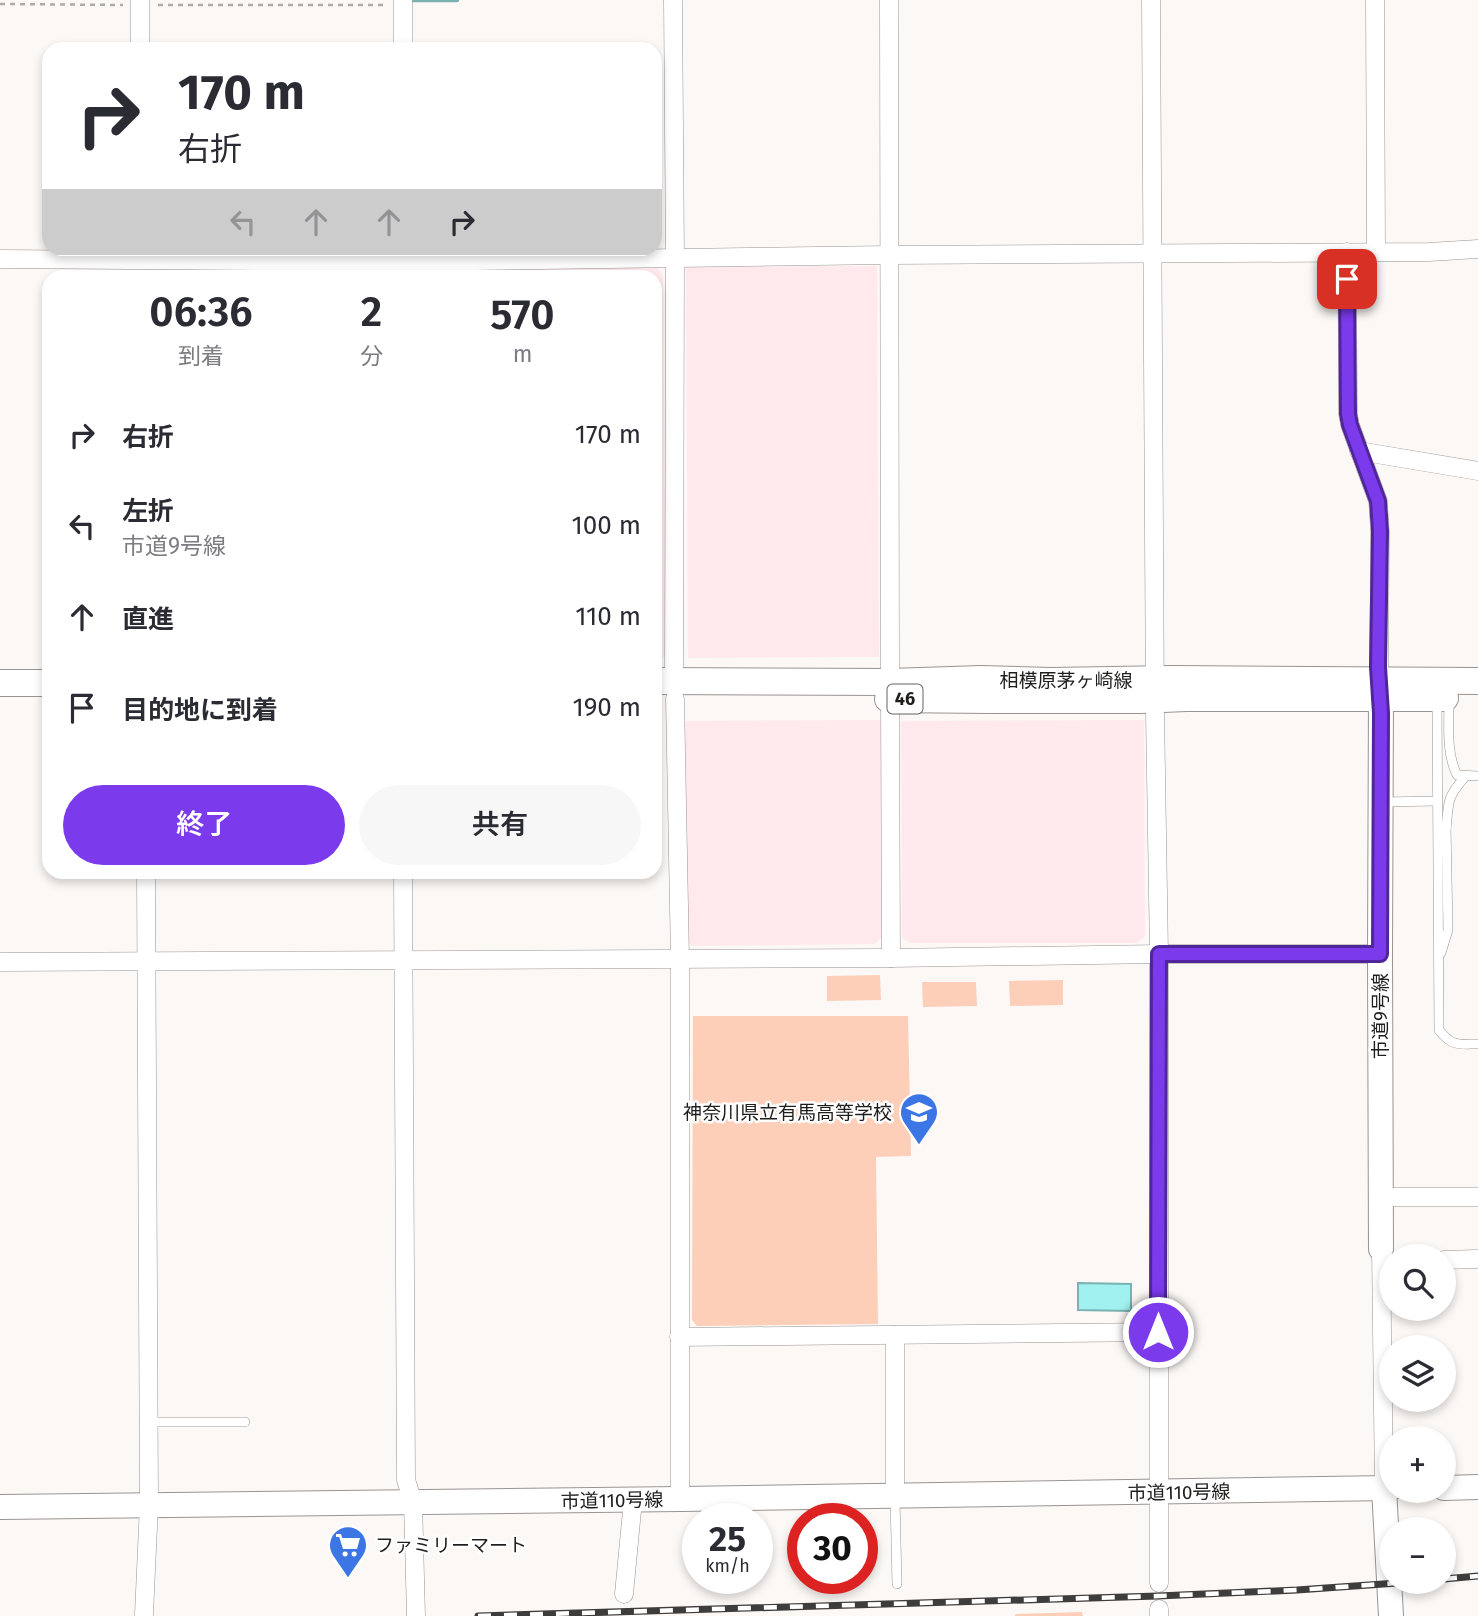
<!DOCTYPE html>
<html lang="ja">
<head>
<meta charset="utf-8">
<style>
	:root { --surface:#fff; --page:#f7f7f7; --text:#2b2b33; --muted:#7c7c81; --accent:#7c3aed }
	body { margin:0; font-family:"Fira Sans","Noto Sans JP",sans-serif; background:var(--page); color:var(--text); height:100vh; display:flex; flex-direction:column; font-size:26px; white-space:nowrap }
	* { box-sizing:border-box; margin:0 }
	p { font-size:23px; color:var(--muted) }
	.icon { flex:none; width:38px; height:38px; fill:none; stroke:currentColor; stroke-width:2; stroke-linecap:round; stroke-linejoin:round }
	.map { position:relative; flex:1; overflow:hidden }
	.sheet { position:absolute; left:42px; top:270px; width:620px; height:609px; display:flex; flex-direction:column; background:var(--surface); border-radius:21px; box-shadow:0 4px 10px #0003 }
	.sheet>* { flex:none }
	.guide { position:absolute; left:42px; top:42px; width:620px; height:214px; border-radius:21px; box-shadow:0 4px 10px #0003; background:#fff; color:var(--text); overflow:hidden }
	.controls { position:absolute; left:1379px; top:1244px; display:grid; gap:14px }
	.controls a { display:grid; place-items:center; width:77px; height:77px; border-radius:50%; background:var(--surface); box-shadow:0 4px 10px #0003; font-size:35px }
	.speed { position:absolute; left:682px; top:1503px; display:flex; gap:14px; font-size:35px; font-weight:700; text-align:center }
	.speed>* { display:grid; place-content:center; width:91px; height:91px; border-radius:50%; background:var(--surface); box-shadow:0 4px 10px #0003; line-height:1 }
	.speed small { font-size:18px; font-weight:400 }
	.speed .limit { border:10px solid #d22; background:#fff; color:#111 }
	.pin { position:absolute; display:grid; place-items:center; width:60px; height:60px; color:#fff; margin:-30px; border-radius:14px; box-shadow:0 4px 10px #0006 }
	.me { position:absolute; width:77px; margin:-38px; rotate:0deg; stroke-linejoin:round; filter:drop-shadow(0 0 5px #0008) }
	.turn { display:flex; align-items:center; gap:24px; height:147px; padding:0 21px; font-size:32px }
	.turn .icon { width:91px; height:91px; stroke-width:2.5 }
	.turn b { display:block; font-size:49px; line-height:60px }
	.lanes { display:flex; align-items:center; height:66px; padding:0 21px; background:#0003; justify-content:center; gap:35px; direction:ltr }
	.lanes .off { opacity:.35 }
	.eta { display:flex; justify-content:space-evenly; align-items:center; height:119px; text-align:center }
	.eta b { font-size:42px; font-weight:600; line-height:49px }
	.action { display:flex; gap:14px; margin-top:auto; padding:14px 21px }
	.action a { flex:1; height:80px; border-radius:42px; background:var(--accent); color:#fff; font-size:28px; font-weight:600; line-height:80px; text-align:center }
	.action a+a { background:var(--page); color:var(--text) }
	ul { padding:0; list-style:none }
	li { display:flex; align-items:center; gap:21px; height:91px; padding:0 21px }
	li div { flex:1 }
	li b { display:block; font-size:26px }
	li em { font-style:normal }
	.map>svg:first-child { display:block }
	.industrial { fill:#ffe9ec }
	.green { fill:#fdcfb9 }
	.water { fill:#a0f1f0; stroke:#79b2b1; stroke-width:2 }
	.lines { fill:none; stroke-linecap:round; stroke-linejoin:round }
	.stream { stroke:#79b2b1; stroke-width:4.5 }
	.lane-casing { stroke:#989493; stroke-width:10 }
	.street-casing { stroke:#989493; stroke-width:19 }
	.secondary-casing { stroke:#989493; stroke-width:26 }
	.primary-casing { stroke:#989493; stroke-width:28 }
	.path { stroke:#adaaa8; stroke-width:2.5; stroke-dasharray:5 5; stroke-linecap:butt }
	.lane { stroke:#fff; stroke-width:9 }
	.street { stroke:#fff; stroke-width:18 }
	.secondary { stroke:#fff; stroke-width:24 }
	.primary { stroke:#fff; stroke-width:26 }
	.rail-casing { stroke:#3f3d3c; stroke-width:7 }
	.rail { stroke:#fff; stroke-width:4.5; stroke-dasharray:13; stroke-linecap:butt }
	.route-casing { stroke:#51269a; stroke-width:18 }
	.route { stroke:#7c3aed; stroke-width:12 }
	.labels { text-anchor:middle; stroke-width:5; stroke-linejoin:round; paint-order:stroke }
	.shield { fill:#fff; stroke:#626261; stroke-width:2 }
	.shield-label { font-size:18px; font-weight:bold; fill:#1f1e1d }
	.street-label { font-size:19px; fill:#1f1e1d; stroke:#fff }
	.poi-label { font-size:19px; fill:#1f1e1d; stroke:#fff; text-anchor:end }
</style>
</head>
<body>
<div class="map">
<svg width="1478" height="1616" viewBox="0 0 1478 1616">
	<rect width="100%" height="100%" fill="#fcf8f6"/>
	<g class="industrial">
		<path d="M877 266 879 657 688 658 686 267Z"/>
		<path d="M656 267 663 274 666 654 662 659H654V276H418V273L423 269Z"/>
		<path d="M881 720 882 937 875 944 692 946 685 939 684 721Z"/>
		<path d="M1144 720 1145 936 1138 943H909L902 937 901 721Z"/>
	</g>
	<g class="green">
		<path d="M880 975 881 1000 827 1001V976Z"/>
		<path d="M1063 980V1005L1010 1006 1009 981Z"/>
		<path d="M922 982H976L977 1006 923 1007Z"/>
		<path d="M693 1016H908L911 1156 876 1157 878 1324 697 1326 692 1320Z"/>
		<path d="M1082 1612 1083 1616H1015V1614Z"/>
	</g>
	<path class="water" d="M1078 1283 1131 1284V1311L1078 1310Z"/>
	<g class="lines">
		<path class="stream" d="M406 0H457"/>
		<defs>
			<g id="lane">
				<path d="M1449 700C1449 725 1446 753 1457 775L1478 776"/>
				<path d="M1437 702 1439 1030C1452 1047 1459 1044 1478 1044"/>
				<path d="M1383 802 1437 801"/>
				<path d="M1446 829C1449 802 1446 798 1465 777"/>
				<path d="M1441 953 1448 930 1446 825"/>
				<path d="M149 1422H245"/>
				<path d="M895 1498 897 1584"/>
			</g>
			<g id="street">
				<path d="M140 0V49"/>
				<path d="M403 0V49"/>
				<path d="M673 0 675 258 674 681"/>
				<path d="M889 0 890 682"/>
				<path d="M1151 0 1155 713 1159 954V1583"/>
				<path d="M1375 0 1376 252"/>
				<path d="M404 248V276"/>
				<path d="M1347 252 1348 414 1350 425 1378 501 1380 532 1379 667 1380 691"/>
				<path d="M0 259 404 262 889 255 1429 252 1478 249"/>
				<path d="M1359 451 1478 471"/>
				<path d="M675 699 680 959V1499"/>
				<path d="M890 699 891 958"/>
				<path d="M403 872 406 1480 413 1502 416 1616"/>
				<path d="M0 962 891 958 1159 954H1380"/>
				<path d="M1381 1197H1478"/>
				<path d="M1381 1249 1384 1488"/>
				<path d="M1444 1260 1476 1259"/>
				<path d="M679 1337 1158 1332"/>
				<path d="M895 1496V1335"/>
				<path d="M624 1594 633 1500"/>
				<path d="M144 1614 149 1505 146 872"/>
				<path d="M1159 1616V1609"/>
			</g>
			<g id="secondary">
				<path d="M1381 699 1380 954 1381 1249"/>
				<path d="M1384 1488 1391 1616"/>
				<path d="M1444 1488 1478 1487"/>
				<path d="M0 1507 680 1499 1391 1488"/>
			</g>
			<g id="primary">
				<path d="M654 681 890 682 981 679 1051 681 1172 679 1478 681"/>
				<path d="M0 683H49"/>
				<path d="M888 699 989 700H1140L1186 698H1445"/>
			</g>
		</defs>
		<use href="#lane" class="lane-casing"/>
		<use href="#street" class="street-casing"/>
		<use href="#secondary" class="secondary-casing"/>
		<use href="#primary" class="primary-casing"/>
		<g class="path">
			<path d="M0 4 123 5"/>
			<path d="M158 5H385"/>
		</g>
		<use href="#lane" class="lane"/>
		<use href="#street" class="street"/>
		<use href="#secondary" class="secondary"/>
		<use href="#primary" class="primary"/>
		<defs>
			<g id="rail">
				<path d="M1444 1579 1478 1576"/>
				<path d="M478 1616 1158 1596 1297 1590 1412 1582"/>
			</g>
		</defs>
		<use href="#rail" class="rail-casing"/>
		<use href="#rail" class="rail"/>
	</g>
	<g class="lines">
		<defs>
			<path id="route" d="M1158 1332 1159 954H1380L1381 713 1378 667 1380 531 1378 501 1350 425 1348 414 1347 279"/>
		</defs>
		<use href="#route" class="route-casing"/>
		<use href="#route" class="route"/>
	</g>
	<defs>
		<symbol id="school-pin" viewBox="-11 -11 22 30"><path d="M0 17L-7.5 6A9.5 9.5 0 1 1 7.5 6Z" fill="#3c76e5" stroke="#fff"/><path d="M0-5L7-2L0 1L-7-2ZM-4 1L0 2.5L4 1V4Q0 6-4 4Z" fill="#fff"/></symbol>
		<symbol id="supermarket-pin" viewBox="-11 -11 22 30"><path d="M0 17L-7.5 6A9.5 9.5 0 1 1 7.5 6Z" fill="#3c76e5" stroke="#fff"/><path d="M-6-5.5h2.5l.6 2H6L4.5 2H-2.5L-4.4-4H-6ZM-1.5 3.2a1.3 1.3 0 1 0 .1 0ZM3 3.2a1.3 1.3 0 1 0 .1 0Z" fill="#fff"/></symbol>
	</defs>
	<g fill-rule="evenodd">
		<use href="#school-pin" x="897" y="1090" width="44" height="60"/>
		<use href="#supermarket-pin" x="326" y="1523" width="44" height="60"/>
	</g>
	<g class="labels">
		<rect class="shield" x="887.5" y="684.5" width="35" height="29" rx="5"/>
		<g class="shield-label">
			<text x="905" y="705">46</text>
		</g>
		<g class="street-label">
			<text x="1066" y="687">相模原茅ヶ崎線</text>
			<text transform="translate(1380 1016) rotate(-90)" y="7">市道9号線</text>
			<text transform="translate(1179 1492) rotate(-1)" y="7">市道110号線</text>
			<text transform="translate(612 1500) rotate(-1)" y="7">市道110号線</text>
		</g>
		<g class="poi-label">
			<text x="892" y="1119">神奈川県立有馬高等学校</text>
			<text x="375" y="1552" text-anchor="start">ファミリーマート</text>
		</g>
	</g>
</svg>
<div class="controls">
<a><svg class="icon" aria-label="search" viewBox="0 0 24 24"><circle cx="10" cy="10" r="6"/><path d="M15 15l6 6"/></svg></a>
<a><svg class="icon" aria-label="layers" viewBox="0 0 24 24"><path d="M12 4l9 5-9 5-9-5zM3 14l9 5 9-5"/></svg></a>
<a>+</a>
<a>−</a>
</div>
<div class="speed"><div>25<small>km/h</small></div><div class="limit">30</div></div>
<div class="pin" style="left:1347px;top:279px;background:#d93025"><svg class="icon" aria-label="arrive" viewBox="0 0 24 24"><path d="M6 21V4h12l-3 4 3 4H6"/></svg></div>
<svg class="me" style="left:1158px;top:1332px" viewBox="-20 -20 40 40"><circle r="17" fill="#7c3aed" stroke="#fff" stroke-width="3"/><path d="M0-11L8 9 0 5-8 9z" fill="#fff"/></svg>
<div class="guide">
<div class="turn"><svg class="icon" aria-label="right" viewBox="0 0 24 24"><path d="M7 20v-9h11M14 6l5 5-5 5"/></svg><div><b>170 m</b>右折</div></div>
<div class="lanes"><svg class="icon off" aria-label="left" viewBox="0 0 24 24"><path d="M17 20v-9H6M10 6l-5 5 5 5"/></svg><svg class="icon off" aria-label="ahead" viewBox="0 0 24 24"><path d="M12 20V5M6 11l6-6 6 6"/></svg><svg class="icon off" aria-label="ahead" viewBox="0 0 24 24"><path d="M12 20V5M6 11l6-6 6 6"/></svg><svg class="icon" aria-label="right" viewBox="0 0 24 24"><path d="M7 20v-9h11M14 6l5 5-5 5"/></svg></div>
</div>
<section class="sheet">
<div class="eta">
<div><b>06:36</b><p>到着</p></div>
<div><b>2</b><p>分</p></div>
<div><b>570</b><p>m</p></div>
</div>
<ul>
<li><svg class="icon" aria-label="right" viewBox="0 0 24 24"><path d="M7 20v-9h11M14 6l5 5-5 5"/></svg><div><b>右折</b></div><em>170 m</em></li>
<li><svg class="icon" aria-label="left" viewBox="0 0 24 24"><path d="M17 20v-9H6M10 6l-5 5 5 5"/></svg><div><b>左折</b><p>市道9号線</p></div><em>100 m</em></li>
<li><svg class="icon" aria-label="ahead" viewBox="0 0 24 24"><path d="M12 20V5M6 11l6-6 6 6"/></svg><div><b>直進</b></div><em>110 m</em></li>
<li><svg class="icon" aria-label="arrive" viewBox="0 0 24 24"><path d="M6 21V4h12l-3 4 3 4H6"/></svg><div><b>目的地に到着</b></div><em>190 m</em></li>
</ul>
<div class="action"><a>終了</a><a>共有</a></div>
</section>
</div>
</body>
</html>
